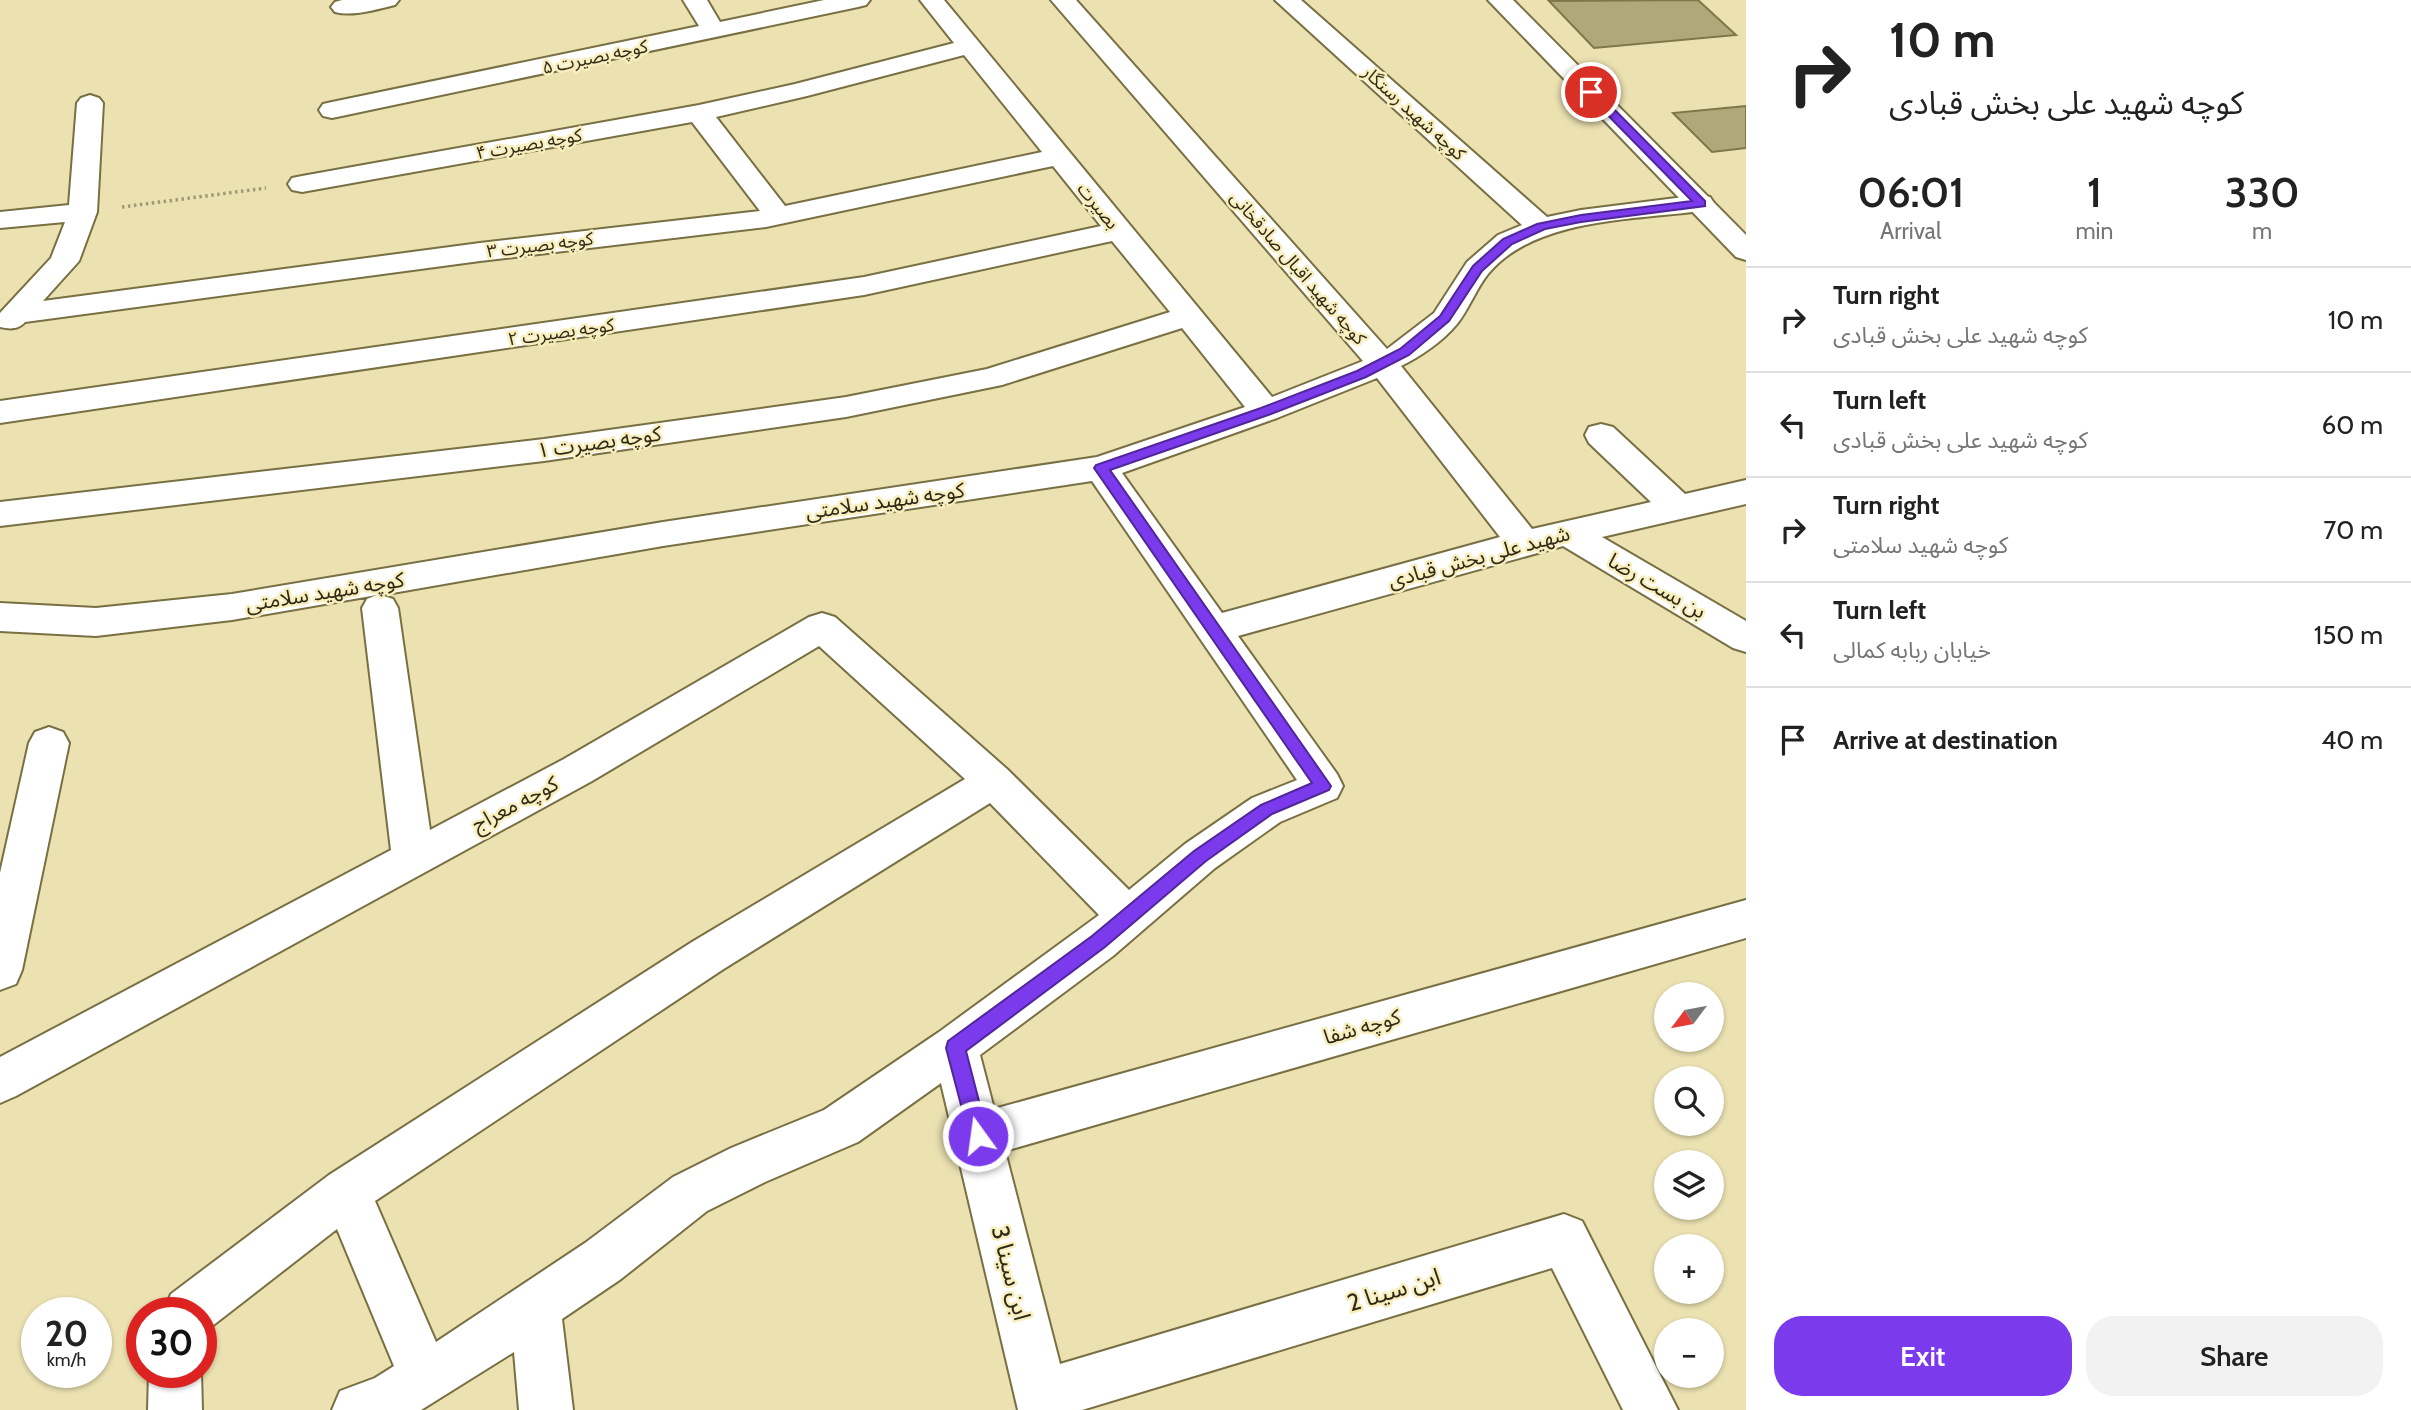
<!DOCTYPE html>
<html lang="en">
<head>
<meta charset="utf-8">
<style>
	:root { --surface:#fff; --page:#f2f2f2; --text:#222; --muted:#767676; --line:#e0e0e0; --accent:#7c3aed }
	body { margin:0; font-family:Cabin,"Noto Sans Arabic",sans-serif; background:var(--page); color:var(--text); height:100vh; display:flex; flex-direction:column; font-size:26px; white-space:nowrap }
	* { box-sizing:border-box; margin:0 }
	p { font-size:23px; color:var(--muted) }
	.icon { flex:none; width:38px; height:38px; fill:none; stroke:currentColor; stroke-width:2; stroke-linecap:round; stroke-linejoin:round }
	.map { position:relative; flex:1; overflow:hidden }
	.panel { display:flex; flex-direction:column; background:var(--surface); width:665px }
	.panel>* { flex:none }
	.banner { background:#fff; color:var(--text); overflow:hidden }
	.needle { width:46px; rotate:238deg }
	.tools { position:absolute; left:1654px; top:982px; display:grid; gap:14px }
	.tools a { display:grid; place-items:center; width:70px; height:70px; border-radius:50%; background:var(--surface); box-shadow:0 2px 5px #0004; font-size:35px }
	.speed { position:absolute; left:21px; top:1297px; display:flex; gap:14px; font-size:35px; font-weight:700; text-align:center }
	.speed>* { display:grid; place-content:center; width:91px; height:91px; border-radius:50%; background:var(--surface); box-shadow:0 2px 5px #0004; line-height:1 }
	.speed small { font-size:18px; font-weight:400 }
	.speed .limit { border:10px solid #d22; background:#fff; color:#111 }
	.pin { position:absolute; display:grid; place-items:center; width:60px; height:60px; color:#fff; margin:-30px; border:4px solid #fff; border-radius:50%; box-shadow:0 2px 7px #0007 }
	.me { position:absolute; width:77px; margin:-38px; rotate:346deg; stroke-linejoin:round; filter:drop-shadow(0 0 5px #0008) }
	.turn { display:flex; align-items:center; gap:24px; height:147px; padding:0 28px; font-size:32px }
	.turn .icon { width:91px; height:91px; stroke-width:2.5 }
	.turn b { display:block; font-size:49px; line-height:60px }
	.eta { display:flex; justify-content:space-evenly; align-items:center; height:119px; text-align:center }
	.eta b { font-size:42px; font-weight:600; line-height:49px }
	.cta { display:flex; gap:14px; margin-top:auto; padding:14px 28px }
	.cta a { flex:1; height:80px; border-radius:28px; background:var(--accent); color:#fff; font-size:28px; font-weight:600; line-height:80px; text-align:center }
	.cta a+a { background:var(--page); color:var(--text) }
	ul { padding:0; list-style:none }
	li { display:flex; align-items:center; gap:21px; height:105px; padding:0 28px; border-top:2px solid var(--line) }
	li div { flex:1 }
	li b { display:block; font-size:26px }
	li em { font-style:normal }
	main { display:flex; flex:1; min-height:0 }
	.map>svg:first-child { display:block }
	.building { fill:#b1a87a; stroke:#7f764a; stroke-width:2 }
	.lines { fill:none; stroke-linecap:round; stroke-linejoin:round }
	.street-casing { stroke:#786f43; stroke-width:4 }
	.secondary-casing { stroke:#786f43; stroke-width:4 }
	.path { stroke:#a09974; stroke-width:3.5; stroke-dasharray:2.5 3.5; stroke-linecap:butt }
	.street { fill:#fff; fill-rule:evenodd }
	.secondary { fill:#fff; fill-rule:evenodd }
	.route { fill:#7c3aed; stroke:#51269a; stroke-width:2 }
	.labels { text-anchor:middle; stroke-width:5; stroke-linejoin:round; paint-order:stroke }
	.far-street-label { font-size:18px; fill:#2e2a17; stroke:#f8eebe }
	.street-label { font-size:21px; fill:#2e2a17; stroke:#f8eebe }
	.near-street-label { font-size:24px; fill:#2e2a17; stroke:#f8eebe }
</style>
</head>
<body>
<main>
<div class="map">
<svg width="1746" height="1410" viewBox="0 0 1746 1410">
	<rect width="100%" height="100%" fill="#ebe1b1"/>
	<g class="building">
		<path d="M1698 0 1736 35 1594 48 1549 1Z"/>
		<path d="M1746 106V148L1712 152 1673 113Z"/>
	</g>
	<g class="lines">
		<defs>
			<g id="street">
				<path d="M342 0H399L395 5C377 9 353 17 335 12L331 7 335 2Z"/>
				<path d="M683 0H707L720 22 824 0H870L866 5 858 7 332 118 323 116 319 110 323 104 332 102 699 26Z"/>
				<path d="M920 0H944L1272 397 1363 361 1051 0H1076L1387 349 1434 313 1467 262 1498 235 1522 225 1275 0H1301L1547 217 1581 210 1700 195 1710 197 1714 203 1710 209 1700 211C1634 220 1534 218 1488 274 1476 289 1469 309 1457 324 1443 341 1420 357 1401 366L1532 529 1651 502 1589 443 1585 435 1589 427 1601 424 1613 427 1685 494 1746 480V504L1602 537 1746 621V652L1733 648 1563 546 1238 636 1337 774 1343 786 1337 798 1280 822 1215 868 1113 956 980 1055 994 1109 1746 900V938L1005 1151 1060 1364 1564 1214 1582 1221 1678 1410H1623L1552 1268 1082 1410H1018L941 1083 858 1142 765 1182 707 1211 621 1279 562 1319 573 1410H519L514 1352 421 1410H332L340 1391 375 1378 394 1366 337 1229 207 1330 201 1333V1312H164L171 1294 329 1175 692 942 965 779 819 646 592 781 16 1096 0 1103V1057L391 850 362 608 367 599 377 595 232 620 96 636 0 631V603L96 608 232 594 663 522 1097 457 1245 407 1182 328 1002 385 846 417 544 461 0 526V502L544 439 846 397 987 369 1170 312 1112 241 864 295 0 423V401L864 277 1101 226 1053 166 766 227 480 261 25 322C18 330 9 329 0 327V313L51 258 65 222 0 228V212L69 205 77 103 81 98 90 95 99 98 103 103 97 212 79 261 43 301 480 243 760 211 692 122 302 192 292 190 288 184 292 178 302 176 699 105 795 84 954 43ZM964 55 1042 152 785 206 716 117 807 96ZM1377 378 1500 537 1222 613 1122 473 1277 418ZM1092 481 1297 780 1252 798 1185 844 1129 890 1008 770 835 617 822 613 809 617 564 759 430 830 398 608 393 599 381 595 663 546ZM990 803 1099 915 939 1032 824 1110 731 1148 673 1177 585 1243 436 1342 375 1201 722 970Z"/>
				<path d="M49 727 63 732 69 743 22 970 16 984 0 990V873L29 743 35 732Z"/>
				<path d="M149 1372H201L202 1410H148Z"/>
			</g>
			<path id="secondary" d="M1488 0H1513L1746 235V260L1736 257Z"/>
		</defs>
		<use href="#street" class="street-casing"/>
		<use href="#secondary" class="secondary-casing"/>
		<path class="path" d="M122 207 266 188"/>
		<use href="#street" class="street"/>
		<use href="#secondary" class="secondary"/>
	</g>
	<path class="route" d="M1588 90H1595L1705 201V206L1581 222 1545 229 1512 244 1482 271 1449 321 1409 355 1366 377 1271 414 1110 470 1331 786 1329 790 1272 814 1206 861 1105 947 966 1051 988 1136 985 1143 978 1145 971 1143 946 1048 948 1041 1092 936 1194 851 1261 805 1312 783 1094 468 1096 465 1261 408 1357 371 1400 349 1440 316 1473 266 1503 239 1537 224 1581 215 1692 201 1588 95Z"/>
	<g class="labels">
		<g class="far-street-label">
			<text transform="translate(595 57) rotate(-12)" y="6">کوچه بصیرت ۵</text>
			<text transform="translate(1414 113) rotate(42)" y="6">کوچه شهید رستگار</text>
			<text transform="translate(529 144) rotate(-10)" y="6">کوچه بصیرت ۴</text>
			<text transform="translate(1098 206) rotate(51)" y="6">بصیرت</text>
			<text transform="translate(540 245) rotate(-7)" y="6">کوچه بصیرت ۳</text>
			<text transform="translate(1298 268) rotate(49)" y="6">کوچه شهید اقبال صادقخانی</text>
			<text transform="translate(561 332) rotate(-8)" y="6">کوچه بصیرت ۲</text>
		</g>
		<g class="street-label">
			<text transform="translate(599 442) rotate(-8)" y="7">کوچه بصیرت ۱</text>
			<text transform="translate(885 501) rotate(-8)" y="7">کوچه شهید سلامتی</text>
			<text transform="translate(1479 557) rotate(-15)" y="7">شهید علی بخش قبادی</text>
			<text transform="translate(1657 586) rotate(30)" y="7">بن بست رضا</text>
			<text transform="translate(325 592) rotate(-9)" y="7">کوچه شهید سلامتی</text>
			<text transform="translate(515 804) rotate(-28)" y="7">کوچه معراج</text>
			<text transform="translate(1362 1027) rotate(-16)" y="7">کوچه شفا</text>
		</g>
		<g class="near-street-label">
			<text transform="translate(1011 1273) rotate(76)" y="8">ابن سینا 3</text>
			<text transform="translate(1394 1290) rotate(-17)" y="8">ابن سینا 2</text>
		</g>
	</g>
</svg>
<div class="tools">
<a><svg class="needle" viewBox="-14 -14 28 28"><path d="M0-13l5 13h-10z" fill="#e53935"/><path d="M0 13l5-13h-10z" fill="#767676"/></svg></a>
<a><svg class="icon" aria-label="search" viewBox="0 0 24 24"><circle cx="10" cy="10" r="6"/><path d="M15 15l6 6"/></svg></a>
<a><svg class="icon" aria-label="layers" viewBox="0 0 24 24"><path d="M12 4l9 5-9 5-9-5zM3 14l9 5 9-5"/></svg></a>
<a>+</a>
<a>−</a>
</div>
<div class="speed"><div>20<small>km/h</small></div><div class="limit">30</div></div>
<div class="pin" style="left:1591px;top:92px;background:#d93025"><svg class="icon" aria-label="arrive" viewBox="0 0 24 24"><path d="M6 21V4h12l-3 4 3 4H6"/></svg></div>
<svg class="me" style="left:978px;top:1136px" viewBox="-20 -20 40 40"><circle r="17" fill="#7c3aed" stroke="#fff" stroke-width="3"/><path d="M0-11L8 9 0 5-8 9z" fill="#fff"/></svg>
</div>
<section class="panel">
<div class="banner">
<div class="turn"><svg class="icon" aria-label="right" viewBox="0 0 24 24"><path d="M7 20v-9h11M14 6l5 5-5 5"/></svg><div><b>10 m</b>کوچه شهید علی بخش قبادی</div></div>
</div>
<div class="eta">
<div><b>06:01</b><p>Arrival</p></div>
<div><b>1</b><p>min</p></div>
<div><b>330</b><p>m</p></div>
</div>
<ul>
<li><svg class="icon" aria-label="right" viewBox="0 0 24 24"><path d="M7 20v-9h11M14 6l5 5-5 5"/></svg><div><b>Turn right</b><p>کوچه شهید علی بخش قبادی</p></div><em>10 m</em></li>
<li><svg class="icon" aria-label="left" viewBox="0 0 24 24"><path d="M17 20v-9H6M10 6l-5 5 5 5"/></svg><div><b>Turn left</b><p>کوچه شهید علی بخش قبادی</p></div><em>60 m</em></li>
<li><svg class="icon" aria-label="right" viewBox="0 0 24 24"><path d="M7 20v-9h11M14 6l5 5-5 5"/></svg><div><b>Turn right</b><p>کوچه شهید سلامتی</p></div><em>70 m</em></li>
<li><svg class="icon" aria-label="left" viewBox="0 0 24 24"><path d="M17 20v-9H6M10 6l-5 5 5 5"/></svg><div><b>Turn left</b><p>خیابان ربابه کمالی</p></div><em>150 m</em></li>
<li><svg class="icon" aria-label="arrive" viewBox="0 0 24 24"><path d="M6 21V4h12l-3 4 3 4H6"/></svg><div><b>Arrive at destination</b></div><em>40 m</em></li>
</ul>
<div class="cta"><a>Exit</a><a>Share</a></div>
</section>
</main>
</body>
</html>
